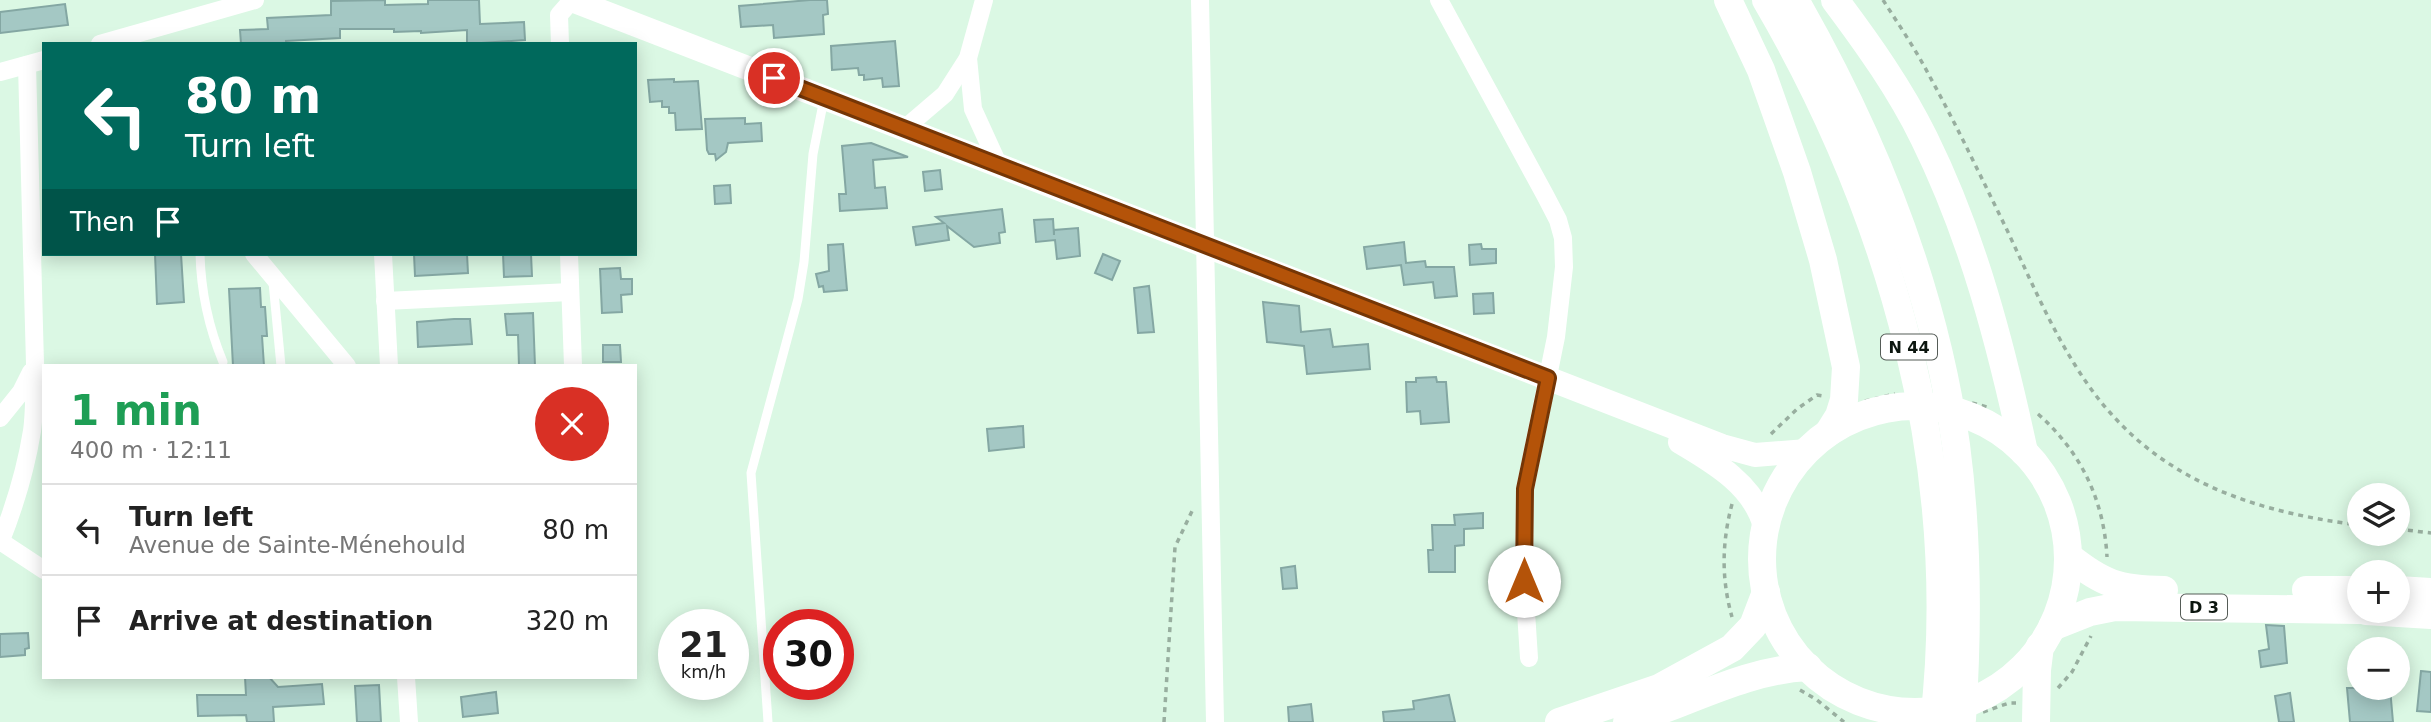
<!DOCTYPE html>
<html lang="en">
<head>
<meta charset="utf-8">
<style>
	:root { --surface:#fff; --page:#f6f6f6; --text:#222; --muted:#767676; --line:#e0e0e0 }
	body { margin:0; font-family:"DejaVu Sans",sans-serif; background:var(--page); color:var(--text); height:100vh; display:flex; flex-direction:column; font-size:26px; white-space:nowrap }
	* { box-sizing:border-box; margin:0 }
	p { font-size:23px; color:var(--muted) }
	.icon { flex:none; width:38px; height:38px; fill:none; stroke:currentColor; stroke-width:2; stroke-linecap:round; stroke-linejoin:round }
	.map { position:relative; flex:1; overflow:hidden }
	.drawer { position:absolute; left:42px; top:364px; width:595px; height:315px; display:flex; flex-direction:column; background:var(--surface); border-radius:0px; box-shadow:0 4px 18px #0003 }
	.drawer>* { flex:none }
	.top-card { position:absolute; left:42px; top:42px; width:595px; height:214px; border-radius:0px; box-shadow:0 4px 18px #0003; background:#00695c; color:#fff; overflow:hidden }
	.fabs { position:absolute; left:2347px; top:483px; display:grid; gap:14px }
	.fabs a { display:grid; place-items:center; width:63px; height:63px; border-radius:50%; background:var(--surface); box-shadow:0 4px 18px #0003; font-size:35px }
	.speed { position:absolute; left:658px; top:609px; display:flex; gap:14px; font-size:35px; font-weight:700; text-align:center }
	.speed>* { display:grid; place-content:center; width:91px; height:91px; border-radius:50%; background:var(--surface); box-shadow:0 4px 18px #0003; line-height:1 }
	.speed small { font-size:18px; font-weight:400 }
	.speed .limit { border:10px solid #d22; background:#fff; color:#111 }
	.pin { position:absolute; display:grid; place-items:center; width:60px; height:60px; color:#fff; margin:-30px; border:4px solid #fff; border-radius:50%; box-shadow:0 2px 7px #0007 }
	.me { position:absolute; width:77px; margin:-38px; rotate:0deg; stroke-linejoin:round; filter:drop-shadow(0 0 5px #0008) }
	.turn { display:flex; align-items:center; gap:24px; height:147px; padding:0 28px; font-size:32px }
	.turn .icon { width:91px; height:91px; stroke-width:2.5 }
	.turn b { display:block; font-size:49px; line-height:60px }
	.then { display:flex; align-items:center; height:66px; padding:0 28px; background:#0003; gap:14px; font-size:26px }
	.round { display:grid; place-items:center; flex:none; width:74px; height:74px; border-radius:37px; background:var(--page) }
	.summary { display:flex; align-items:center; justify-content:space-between; height:119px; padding:0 28px }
	h1 { font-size:42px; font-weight:600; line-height:52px; color:#1e9e55 }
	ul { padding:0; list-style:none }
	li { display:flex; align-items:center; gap:21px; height:91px; padding:0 28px; border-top:2px solid var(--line) }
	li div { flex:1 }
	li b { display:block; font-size:26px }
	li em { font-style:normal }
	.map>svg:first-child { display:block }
	.building { fill:#a4c8c4; stroke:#84a7a3; stroke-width:2 }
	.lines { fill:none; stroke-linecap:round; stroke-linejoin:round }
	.path { stroke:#98ae9f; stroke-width:3.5; stroke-dasharray:5 5; stroke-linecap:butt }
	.lane { stroke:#fff; stroke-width:9 }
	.street { stroke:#fff; stroke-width:18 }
	.secondary { stroke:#fff; stroke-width:24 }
	.primary { stroke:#fff; stroke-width:28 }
	.route-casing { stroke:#753606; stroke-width:18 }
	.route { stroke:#b45309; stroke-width:12 }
	.labels { text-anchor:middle; stroke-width:5; stroke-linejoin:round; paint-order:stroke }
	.shield { fill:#fff; stroke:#555c57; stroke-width:2 }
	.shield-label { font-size:16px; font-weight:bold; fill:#0c160f }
</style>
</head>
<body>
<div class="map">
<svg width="2431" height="722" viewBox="0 0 2431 722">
	<rect width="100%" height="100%" fill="#dbf8e4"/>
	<g class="building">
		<path d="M385 0V5L428 4V0H479L480 24 524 22 525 40 467 44V30L421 33V31L394 32V29H340V38L286 41V44H241L240 30 268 29 267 18 331 15V1Z"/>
		<path d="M810 0H827L828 14 823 15 824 34 774 38 773 25 741 27 739 6Z"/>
		<path d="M65 4 68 25 0 33V12Z"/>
		<path d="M895 41 899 86 883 87 882 78 864 80V75H859L858 68 832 70 831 46Z"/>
		<path d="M674 79V82L698 81 702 129 676 130 675 113H669V107H662V101L650 102 648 80Z"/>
		<path d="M745 118V124L761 123 762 141 728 143 726 152 716 160 715 154H709L707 150 705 119Z"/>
		<path d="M871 143 908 157 873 160 875 188 885 187 887 208 840 211 839 194H846L842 146Z"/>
		<path d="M940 170 942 189 925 191 923 172Z"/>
		<path d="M730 185 731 203 715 204 714 186Z"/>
		<path d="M1002 209 1005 232 999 233 1000 243 974 247 947 226 949 240 916 245 913 227 944 223 936 217Z"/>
		<path d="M1053 219 1054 235V230L1078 228 1080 256 1057 259 1055 240 1036 242 1034 220Z"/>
		<path d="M1404 242 1406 263 1425 261 1426 267H1454L1457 296 1435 298 1433 282 1404 285 1401 265 1367 269 1364 247Z"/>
		<path d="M843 244 847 290 824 292 823 286 819 287 816 274 829 271 828 245Z"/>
		<path d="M1481 244 1482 249H1496V263L1470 265 1469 245Z"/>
		<path d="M155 254H181L184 302 157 304Z"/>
		<path d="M414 254H467L468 273 415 276Z"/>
		<path d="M503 254H531L532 276 504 277Z"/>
		<path d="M1103 254 1120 261 1112 280 1095 273Z"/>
		<path d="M620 268 621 279H632V294L621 295 622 312 602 313 600 269Z"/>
		<path d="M1149 286 1154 332 1138 333 1134 288Z"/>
		<path d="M260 288 261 307H265L267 336H262L264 366H233L229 289Z"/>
		<path d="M1493 293 1494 313 1474 314 1473 294Z"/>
		<path d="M1263 302 1299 306 1301 332 1330 329 1333 347 1368 344 1370 369 1307 374 1304 346 1267 342Z"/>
		<path d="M533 313 535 366H519L518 335H507L505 314Z"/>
		<path d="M454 319H470L472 344 418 347 417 322Z"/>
		<path d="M603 345H620L621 362H603Z"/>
		<path d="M1436 377 1437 382H1446L1449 422 1421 424 1420 411 1407 412 1406 382H1416V378Z"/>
		<path d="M1023 426 1024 447 989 451 987 429Z"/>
		<path d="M1483 513V528L1464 529V545L1455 546V572H1429L1428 550H1433L1432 525H1455L1454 515Z"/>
		<path d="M1295 566 1297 588 1283 589 1281 568Z"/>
		<path d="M2266 625 2284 626 2287 663 2261 667 2259 651 2269 649Z"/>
		<path d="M28 633 29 648 25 649V655L0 657V634Z"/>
		<path d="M2421 671 2431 672V712L2417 711Z"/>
		<path d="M245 677H269L278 687 322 684 324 704 273 707 274 722H247L246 715 198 716 197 695H246Z"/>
		<path d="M379 685 381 722H357L355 686Z"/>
		<path d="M2347 688H2390L2393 722H2350Z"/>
		<path d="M496 692 498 713 463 717 461 697Z"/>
		<path d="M2290 693 2294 722H2279L2275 696Z"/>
		<path d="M1449 695 1455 722H1384L1383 712 1414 709 1413 701Z"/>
		<path d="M1311 704 1313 722H1289L1288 707Z"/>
	</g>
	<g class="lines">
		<g class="path">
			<path d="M1883 0C1899 25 1916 50 1930 77 1957 126 1981 177 2006 228 2028 274 2048 322 2075 365 2141 473 2239 510 2359 525"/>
			<path d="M1865 401 1895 394"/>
			<path d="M1972 403 1991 408"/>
			<path d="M2038 414C2081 452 2104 500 2107 557"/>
			<path d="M1771 434 1797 409 1817 395 1823 396"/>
			<path d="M1732 504C1722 542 1721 578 1732 617"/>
			<path d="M2398 529 2431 533"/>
			<path d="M2058 688 2072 672 2091 636"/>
			<path d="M1800 690 1817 700 1844 722"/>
			<path d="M1983 712 2009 703H2016"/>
			<path d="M1164 722 1175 547 1192 511"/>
		</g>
		<g class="lane">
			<path d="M200 254C201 292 208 326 223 362"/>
			<path d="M273 282 281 366"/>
			<path d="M768 722 751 473 798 299 804 262 813 154 824 99"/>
		</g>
		<g class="street">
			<path d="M1200 0 1215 722"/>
			<path d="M1439 0 1545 195 1558 220 1563 238 1564 267 1556 337 1525 489 1524 581 1529 658"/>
			<path d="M100 44 255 0"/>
			<path d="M560 44 559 15 572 0"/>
			<path d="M968 58 973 109 999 166"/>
			<path d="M0 72 44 60"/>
			<path d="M904 129 945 94 968 58 984 0"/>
			<path d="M254 254 347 366"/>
			<path d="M383 254 389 366"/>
			<path d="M569 254 573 366"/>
			<path d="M385 301 570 292"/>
			<path d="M0 418 21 392 31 372"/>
			<path d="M0 541 44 570"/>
			<path d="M0 543C14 508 26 468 32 431 35 409 34 386 35 364L27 65"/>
			<path d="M406 677 409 722"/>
		</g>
		<g class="secondary">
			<path d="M572 0 1722 446 1755 455 1807 451"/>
			<path d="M1680 442C1714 462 1755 486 1765 527"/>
		</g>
		<g class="primary">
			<path d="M1728 0 1761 70 1797 172 1823 260 1846 367 1844 400 1839 416 1829 432"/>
			<path d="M1766 0C1893 217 1963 469 1934 722"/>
			<path d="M1795 0C1874 138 1934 287 1956 445 1968 536 1968 628 1962 719"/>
			<path d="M1835 0C1868 44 1900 89 1924 138 1973 237 2001 345 2024 452"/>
			<circle cx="1915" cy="559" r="153"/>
			<path d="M2068 556C2103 584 2118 589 2164 590"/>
			<path d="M2306 590H2359"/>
			<path d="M2398 590 2431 592"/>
			<path d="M2366 611 2431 615"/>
			<path d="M2052 627 2090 612 2115 607 2359 610"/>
			<path d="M1559 722 1659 688 1732 648 1753 626 1766 592"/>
			<path d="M1627 722C1687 704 1744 670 1808 667"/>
			<path d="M2036 722 2037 670 2040 646"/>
		</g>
	</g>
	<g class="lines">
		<defs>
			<path id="route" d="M774 78 1548 378 1525 489 1524 581"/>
		</defs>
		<use href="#route" class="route-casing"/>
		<use href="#route" class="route"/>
	</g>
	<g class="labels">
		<g class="shield">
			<rect x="1881" y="334.5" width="56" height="25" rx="5"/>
			<rect x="2181" y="594.5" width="46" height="25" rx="5"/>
		</g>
		<g class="shield-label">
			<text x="1909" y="353">N 44</text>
			<text x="2204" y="613">D 3</text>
		</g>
	</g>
</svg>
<div class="fabs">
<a><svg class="icon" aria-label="layers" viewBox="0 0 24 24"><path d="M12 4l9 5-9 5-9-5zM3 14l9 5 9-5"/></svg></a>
<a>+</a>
<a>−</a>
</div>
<div class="speed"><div>21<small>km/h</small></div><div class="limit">30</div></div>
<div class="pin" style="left:774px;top:78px;background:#d93025"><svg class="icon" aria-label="arrive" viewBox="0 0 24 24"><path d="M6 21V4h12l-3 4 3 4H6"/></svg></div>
<svg class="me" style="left:1524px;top:581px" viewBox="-20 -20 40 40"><circle r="19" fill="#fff"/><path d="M0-13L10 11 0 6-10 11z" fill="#b45309"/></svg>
<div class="top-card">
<div class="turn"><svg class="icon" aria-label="left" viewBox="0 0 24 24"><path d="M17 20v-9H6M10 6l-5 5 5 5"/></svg><div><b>80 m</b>Turn left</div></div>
<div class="then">Then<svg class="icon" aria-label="arrive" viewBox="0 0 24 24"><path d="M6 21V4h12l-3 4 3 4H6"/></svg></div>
</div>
<section class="drawer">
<div class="summary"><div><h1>1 min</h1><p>400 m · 12:11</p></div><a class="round" style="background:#d93025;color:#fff"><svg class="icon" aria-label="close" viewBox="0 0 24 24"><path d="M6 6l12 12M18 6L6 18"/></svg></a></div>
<ul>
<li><svg class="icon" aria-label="left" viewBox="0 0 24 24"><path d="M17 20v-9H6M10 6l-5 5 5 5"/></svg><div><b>Turn left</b><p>Avenue de Sainte-Ménehould</p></div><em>80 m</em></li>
<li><svg class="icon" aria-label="arrive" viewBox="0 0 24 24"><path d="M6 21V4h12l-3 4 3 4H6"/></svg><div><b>Arrive at destination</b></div><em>320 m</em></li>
</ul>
</section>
</div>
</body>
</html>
